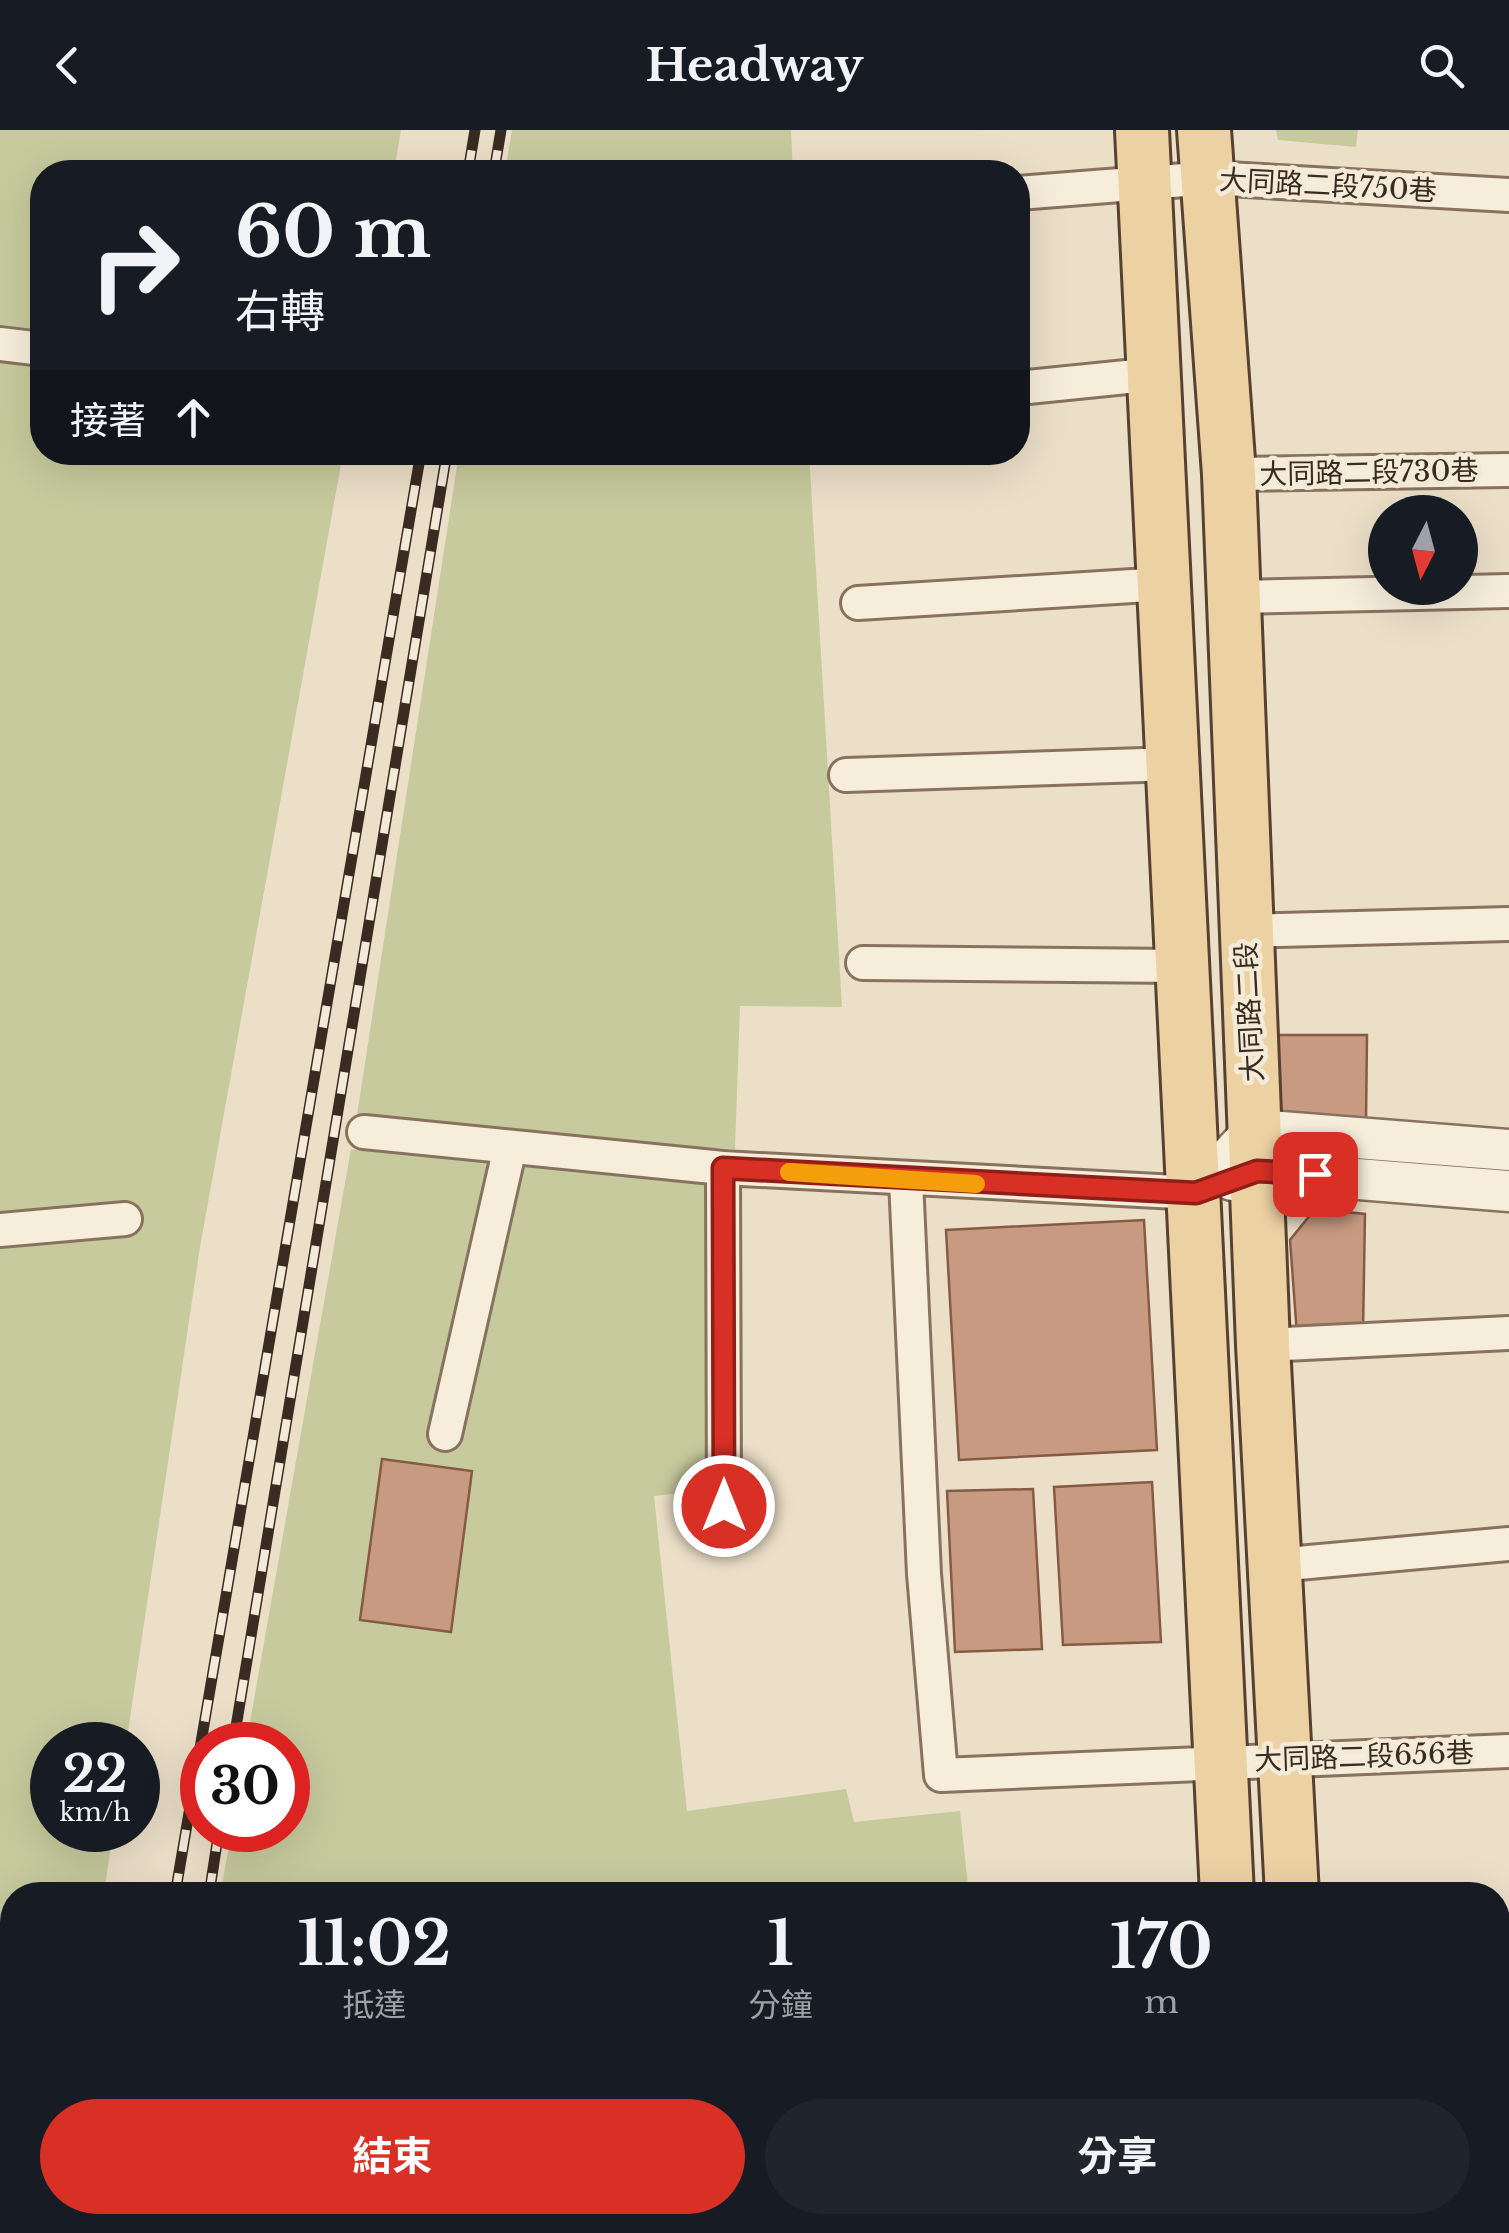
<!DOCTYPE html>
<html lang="zh-TW">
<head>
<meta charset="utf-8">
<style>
	:root { --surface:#171b24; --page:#20242c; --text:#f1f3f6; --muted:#9ea1a6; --accent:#d93025 }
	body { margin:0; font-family:"Libre Baskerville","Noto Sans TC",serif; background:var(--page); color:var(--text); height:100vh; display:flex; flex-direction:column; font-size:38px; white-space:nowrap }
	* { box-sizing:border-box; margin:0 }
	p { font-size:32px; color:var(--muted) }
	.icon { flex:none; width:55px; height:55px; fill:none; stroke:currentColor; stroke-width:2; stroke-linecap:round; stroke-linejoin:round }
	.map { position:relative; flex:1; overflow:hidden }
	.side { position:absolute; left:0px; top:1752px; width:1510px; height:352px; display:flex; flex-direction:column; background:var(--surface); border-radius:40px 40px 0 0; box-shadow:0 10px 40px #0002 }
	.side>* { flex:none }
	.guide { position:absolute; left:30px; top:30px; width:1000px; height:305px; border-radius:40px; box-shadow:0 10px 40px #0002; background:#171b24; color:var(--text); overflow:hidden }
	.needle { width:65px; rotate:186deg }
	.buttons { position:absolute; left:1368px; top:365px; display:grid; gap:20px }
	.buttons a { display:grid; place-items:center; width:110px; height:110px; border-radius:50%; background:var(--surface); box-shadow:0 10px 40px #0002; font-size:50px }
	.speed { position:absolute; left:30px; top:1592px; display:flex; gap:20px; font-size:50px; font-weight:700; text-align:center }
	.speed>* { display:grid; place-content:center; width:130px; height:130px; border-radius:50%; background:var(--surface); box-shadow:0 10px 40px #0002; line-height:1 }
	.speed small { font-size:25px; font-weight:400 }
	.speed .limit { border:15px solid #d22; background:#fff; color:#111 }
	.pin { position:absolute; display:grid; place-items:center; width:85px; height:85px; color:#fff; margin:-42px; border-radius:20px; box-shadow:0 5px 15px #0006 }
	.me { position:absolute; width:110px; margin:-55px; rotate:0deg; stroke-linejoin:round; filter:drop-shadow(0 0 8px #0008) }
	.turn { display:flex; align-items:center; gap:35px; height:210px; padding:0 40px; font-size:45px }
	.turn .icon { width:130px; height:130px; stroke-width:2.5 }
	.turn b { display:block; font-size:70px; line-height:85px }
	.then { display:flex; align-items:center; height:95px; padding:0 40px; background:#0003; gap:20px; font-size:38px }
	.eta { display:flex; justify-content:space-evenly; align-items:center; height:170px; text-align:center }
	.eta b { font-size:60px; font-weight:700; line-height:70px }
	.action { display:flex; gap:20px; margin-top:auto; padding:20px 40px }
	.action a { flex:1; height:115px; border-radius:60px; background:var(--accent); color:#fff; font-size:40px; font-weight:700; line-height:115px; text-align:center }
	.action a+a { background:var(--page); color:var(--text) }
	header { display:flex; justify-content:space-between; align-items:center; height:130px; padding:0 40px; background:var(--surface); font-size:45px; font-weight:700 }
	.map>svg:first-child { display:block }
	.green { fill:#c7ca9d }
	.building { fill:#c89a81; stroke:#855b45; stroke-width:2.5 }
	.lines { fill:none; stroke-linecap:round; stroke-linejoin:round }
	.minor-casing { stroke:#87725e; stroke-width:38 }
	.tertiary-casing { stroke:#87725e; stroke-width:45 }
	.primary-casing { stroke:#564132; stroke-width:58 }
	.minor { stroke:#f7eddb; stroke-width:32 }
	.tertiary { stroke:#f7eddb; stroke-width:40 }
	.primary { stroke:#ecd1a3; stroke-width:52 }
	.rail-casing { stroke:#392b21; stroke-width:11 }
	.rail { stroke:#f4ead8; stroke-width:8; stroke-dasharray:22; stroke-linecap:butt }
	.route-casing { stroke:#8d1f18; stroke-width:25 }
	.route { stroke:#d93025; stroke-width:18 }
	.slow { stroke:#f59e0b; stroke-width:18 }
	.labels { text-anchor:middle; stroke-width:9; stroke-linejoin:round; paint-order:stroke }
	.street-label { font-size:28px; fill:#392b21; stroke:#f4ead8 }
</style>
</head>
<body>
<header><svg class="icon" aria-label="back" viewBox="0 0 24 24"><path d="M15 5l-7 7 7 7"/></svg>Headway<svg class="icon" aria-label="search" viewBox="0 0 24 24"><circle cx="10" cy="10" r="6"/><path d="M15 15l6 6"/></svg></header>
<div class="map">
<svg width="1509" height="2103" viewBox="0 0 1509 2103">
	<rect width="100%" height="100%" fill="#ecdfc8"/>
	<g class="green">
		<path d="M0 0H401L394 42H42V322L343 323 200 1117 126 1615H52V1700H113L104 1765H12V2092L55 2093 53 2103H0Z"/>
		<path d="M512 0H791L793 42H505Z"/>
		<path d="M1276 0H1358L1356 17 1278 10Z"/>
		<path d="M459 323H809L842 877 740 876 735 1019 634 1015 357 985Z"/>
		<path d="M351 1019 712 1050 713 1359 654 1366 687 1681 846 1659 854 1692 960 1681 969 1765H220L232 1700H288V1615H246Z"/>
		<path d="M164 2093 1005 2092 1006 2103H162Z"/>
	</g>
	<g class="building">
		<path d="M1264 905H1367L1366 991 1266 983Z"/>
		<path d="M1315 1079 1365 1084 1363 1203 1297 1205 1290 1110Z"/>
		<path d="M1144 1090 1157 1320 959 1330 946 1100Z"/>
		<path d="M382 1329 472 1341 451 1502 360 1490Z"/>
		<path d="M1152 1352 1161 1512 1063 1515 1054 1357Z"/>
		<path d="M1033 1359 1042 1519 955 1522 947 1361Z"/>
	</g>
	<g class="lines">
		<defs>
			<g id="minor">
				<path d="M1018 63 1210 48 1509 65"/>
				<path d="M0 214 42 219"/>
				<path d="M1018 258 1156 244"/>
				<path d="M1229 344 1509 340"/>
				<path d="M1235 467 1509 461"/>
				<path d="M858 473 1165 454"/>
				<path d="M846 645 1173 634"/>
				<path d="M1245 801 1509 794"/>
				<path d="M863 833 1182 836"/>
				<path d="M364 1002 723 1038 1196 1063"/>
				<path d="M723 1038 724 1376"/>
				<path d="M906 1050 924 1444 941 1645 1509 1621"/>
				<path d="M0 1100 125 1089"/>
				<path d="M1263 1215 1509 1203"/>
				<path d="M445 1304 510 1017"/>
				<path d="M1276 1435 1509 1414"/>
				<path d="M1498 1846H1509"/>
				<path d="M1468 2103 1509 2099"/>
			</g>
			<g id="tertiary">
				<path d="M1232 1050 1257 1041 1509 1061"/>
				<path d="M1196 1063 1255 1000 1509 1020"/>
			</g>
			<g id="primary">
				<path d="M1142 0 1227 1765"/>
				<path d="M1204 0 1229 344 1263 1215 1292 1765"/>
				<path d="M1258 2092 1259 2103"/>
				<path d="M1323 2092 1324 2103"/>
			</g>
		</defs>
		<use href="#minor" class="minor-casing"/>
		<use href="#tertiary" class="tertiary-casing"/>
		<use href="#primary" class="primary-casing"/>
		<use href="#minor" class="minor"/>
		<use href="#tertiary" class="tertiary"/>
		<use href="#primary" class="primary"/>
		<defs>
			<g id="rail">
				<path d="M468 42 475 0"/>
				<path d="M494 42 501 0"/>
				<path d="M233 1615 447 322"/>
				<path d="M175 1765 421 322"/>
				<path d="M209 1765 219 1700"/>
				<path d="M117 2103 119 2092"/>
				<path d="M151 2103 153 2092"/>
			</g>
		</defs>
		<use href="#rail" class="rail-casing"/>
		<use href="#rail" class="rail"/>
	</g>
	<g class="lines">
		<defs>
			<path id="route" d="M724 1376 723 1038 1196 1063 1257 1041 1315 1044"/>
		</defs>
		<use href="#route" class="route-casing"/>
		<use href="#route" class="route"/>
		<path class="slow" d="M789 1042 976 1054"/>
	</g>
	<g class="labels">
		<g class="street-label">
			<text transform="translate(1328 55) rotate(3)" y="10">大同路二段750巷</text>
			<text transform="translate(1369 342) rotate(-1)" y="10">大同路二段730巷</text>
			<text transform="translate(1249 882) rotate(-93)" y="10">大同路二段</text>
			<text transform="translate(1364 1626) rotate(-2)" y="10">大同路二段656巷</text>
		</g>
	</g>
</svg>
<div class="buttons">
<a><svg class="needle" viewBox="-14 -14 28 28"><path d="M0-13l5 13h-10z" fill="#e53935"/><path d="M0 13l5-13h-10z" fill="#9ea1a6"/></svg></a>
</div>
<div class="speed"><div>22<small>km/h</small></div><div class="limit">30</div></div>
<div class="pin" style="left:1315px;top:1044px;background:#d93025"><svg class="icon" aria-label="arrive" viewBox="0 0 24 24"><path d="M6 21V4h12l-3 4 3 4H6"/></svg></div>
<svg class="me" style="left:724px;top:1376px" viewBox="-20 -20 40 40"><circle r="17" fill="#d93025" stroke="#fff" stroke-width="3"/><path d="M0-11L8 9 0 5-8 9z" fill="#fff"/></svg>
<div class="guide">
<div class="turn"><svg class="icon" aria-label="right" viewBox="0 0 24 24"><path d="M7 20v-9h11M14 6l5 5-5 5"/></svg><div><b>60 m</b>右轉</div></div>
<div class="then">接著<svg class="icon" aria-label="ahead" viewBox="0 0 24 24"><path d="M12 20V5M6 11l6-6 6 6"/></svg></div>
</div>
<section class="side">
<div class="eta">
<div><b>11:02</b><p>抵達</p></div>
<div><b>1</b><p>分鐘</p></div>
<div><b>170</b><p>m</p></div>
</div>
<div class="action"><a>結束</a><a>分享</a></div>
</section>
</div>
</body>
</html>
